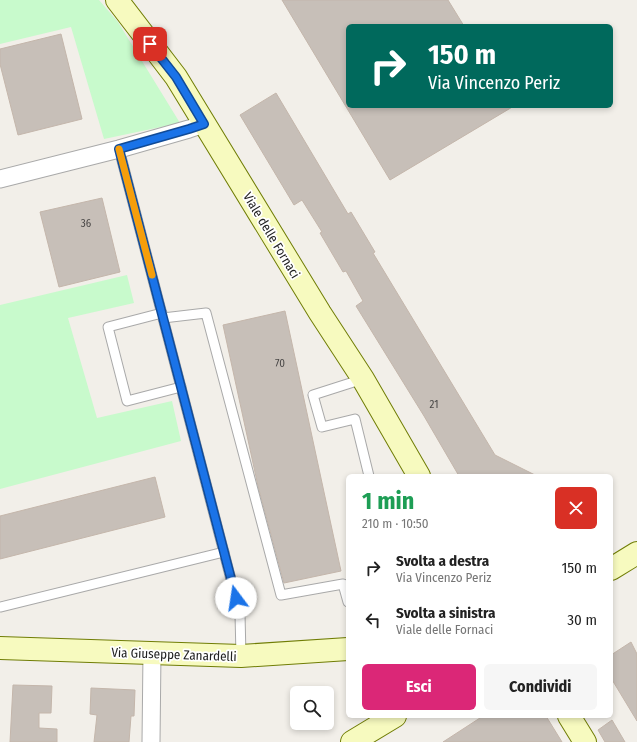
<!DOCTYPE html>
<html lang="it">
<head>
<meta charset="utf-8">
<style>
	:root { --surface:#fff; --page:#f6f6f6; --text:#222; --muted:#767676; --accent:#db2777 }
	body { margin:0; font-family:"Fira Sans Condensed",sans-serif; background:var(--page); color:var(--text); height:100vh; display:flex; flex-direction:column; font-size:15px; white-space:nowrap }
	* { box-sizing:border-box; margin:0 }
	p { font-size:13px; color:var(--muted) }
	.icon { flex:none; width:22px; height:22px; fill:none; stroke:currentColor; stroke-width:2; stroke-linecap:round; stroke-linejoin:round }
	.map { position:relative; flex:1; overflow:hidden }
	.details { position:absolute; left:346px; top:474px; width:267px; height:244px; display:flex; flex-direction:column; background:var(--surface); border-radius:6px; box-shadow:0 2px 6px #0003 }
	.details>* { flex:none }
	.top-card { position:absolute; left:346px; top:24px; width:267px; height:84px; border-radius:6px; box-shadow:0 2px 6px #0003; background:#00695c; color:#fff; overflow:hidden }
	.fabs { position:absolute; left:290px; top:686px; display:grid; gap:8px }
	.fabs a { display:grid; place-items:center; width:44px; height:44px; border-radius:6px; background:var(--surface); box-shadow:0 2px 6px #0003; font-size:20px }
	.pin { position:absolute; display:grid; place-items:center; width:34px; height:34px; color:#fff; margin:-17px; border-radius:8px; box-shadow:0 2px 6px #0006 }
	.me { position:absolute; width:44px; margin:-22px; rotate:346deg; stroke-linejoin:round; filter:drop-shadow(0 0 3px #0008) }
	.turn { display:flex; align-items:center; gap:14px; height:84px; padding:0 16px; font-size:18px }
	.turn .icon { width:52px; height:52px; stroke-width:2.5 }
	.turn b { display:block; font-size:28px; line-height:34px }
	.round { display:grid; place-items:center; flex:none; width:42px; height:42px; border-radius:6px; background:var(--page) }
	.overview { display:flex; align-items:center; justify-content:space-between; height:68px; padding:0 16px }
	h1 { font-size:24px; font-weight:700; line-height:30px; color:#1e9e55 }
	.cta { display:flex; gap:8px; margin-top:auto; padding:8px 16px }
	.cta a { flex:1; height:46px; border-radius:6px; background:var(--accent); color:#fff; font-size:16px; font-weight:700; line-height:46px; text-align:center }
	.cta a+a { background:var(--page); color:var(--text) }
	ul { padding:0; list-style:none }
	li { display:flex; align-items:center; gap:12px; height:52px; padding:0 16px }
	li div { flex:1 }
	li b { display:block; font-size:15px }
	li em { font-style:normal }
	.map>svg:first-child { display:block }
	.park { fill:#c8facc }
	.building { fill:#c7bfb8; stroke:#c4b6ab }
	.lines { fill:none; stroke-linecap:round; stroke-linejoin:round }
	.lane-casing { stroke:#a9a9a9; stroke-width:11 }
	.street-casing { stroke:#a9a9a9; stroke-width:19 }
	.secondary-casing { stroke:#707d05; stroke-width:24 }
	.lane { stroke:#fff; stroke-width:9 }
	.street { stroke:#fff; stroke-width:17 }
	.secondary { stroke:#f7fabf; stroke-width:22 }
	.route-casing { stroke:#114b97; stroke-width:10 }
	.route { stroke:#1a73e8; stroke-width:7 }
	.slow { stroke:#f59e0b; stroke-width:7 }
	.labels { text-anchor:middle; stroke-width:3.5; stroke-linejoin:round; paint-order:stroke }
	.number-label { font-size:11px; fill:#4b4948 }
	.street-label { font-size:13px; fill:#222; stroke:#fff }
</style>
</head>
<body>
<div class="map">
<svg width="637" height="742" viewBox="0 0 637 742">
	<rect width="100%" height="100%" fill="#f2efe9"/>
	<g class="park">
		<path d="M0 0H99L118 22 180 123 104 139 71 27 0 44Z"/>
		<path d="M127 275 134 303 68 318 97 418 172 401 181 441 0 489V305Z"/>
	</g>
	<g class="building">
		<path d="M282 0H448L464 26H348V106H514L390 180Z"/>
		<path d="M61 34 82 119 18 135 0 64V49Z"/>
		<path d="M276 93 348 214 351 212 375 252 373 253 495 455 537 476H459L424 416 356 306 363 301 346 271 343 272 320 233 322 232 302 200 294 205 240 115Z"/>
		<path d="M102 198 120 272 59 287 40 212Z"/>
		<path d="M285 311 341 571 284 583 258 486 223 325Z"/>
		<path d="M155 477 165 517 0 559V516Z"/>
		<path d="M631 642 637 654V721L611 678V655Z"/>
		<path d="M13 685 52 686 51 713H39V728L57 729V742H10Z"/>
		<path d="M91 688 135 690 134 716H131L129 742H94L97 715 90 714Z"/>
		<path d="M483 716H546L562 742H443Z"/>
		<path d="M612 720 625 742H605L598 730Z"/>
	</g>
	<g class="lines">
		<defs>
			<g id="lane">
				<path d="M119 149 240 614 241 656"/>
				<path d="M162 313 108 327 127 401 181 387"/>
				<path d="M163 318 206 313 281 595 343 584 348 602"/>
				<path d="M363 379 313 395 322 427 355 419 369 476"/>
				<path d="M1 607 224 552"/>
			</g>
			<g id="street">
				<path d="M0 179 119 149 189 129 204 124"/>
				<path d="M151 742 152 653"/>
			</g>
			<g id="secondary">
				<path d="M117 0 176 77 320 313 363 379 419 476"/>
				<path d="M611 569 637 553"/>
				<path d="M0 648 241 656 348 649"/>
				<path d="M569 716 585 742"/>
				<path d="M352 742 395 716"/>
			</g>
		</defs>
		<use href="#lane" class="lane-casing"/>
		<use href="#street" class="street-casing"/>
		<use href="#secondary" class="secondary-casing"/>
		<use href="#lane" class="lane"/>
		<use href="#street" class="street"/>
		<use href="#secondary" class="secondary"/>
	</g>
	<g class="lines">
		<defs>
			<path id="route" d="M150 44 176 77 204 124 189 129 119 149 236 598"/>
		</defs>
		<use href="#route" class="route-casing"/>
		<use href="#route" class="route"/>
		<path class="slow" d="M119 149 152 275"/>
	</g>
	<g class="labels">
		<g class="number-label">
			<text x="86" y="227">36</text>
			<text x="280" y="367">70</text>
			<text x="434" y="408">21</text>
		</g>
		<g class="street-label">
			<text transform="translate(272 235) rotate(59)" y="5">Viale delle Fornaci</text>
			<text transform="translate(174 654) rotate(2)" y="5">Via Giuseppe Zanardelli</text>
		</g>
	</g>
</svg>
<div class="fabs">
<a><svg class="icon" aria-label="search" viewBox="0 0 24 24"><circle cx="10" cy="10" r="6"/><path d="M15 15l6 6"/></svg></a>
</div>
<div class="pin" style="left:150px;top:44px;background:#d93025"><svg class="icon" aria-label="arrive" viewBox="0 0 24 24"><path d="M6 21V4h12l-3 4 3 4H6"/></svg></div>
<svg class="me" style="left:236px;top:598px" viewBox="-20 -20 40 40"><circle r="19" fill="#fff"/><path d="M0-13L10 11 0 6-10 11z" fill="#1a73e8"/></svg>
<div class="top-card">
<div class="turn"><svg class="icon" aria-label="right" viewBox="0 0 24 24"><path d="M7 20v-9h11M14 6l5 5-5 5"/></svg><div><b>150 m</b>Via Vincenzo Periz</div></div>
</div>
<section class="details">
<div class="overview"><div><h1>1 min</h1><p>210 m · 10:50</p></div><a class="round" style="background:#d93025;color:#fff"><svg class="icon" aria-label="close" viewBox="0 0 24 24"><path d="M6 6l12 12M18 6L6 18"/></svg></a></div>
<ul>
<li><svg class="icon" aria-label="right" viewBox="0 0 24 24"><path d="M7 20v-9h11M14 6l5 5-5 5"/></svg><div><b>Svolta a destra</b><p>Via Vincenzo Periz</p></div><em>150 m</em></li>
<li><svg class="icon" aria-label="left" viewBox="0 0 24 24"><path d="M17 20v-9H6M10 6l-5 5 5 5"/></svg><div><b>Svolta a sinistra</b><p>Viale delle Fornaci</p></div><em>30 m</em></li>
</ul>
<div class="cta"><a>Esci</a><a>Condividi</a></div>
</section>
</div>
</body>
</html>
